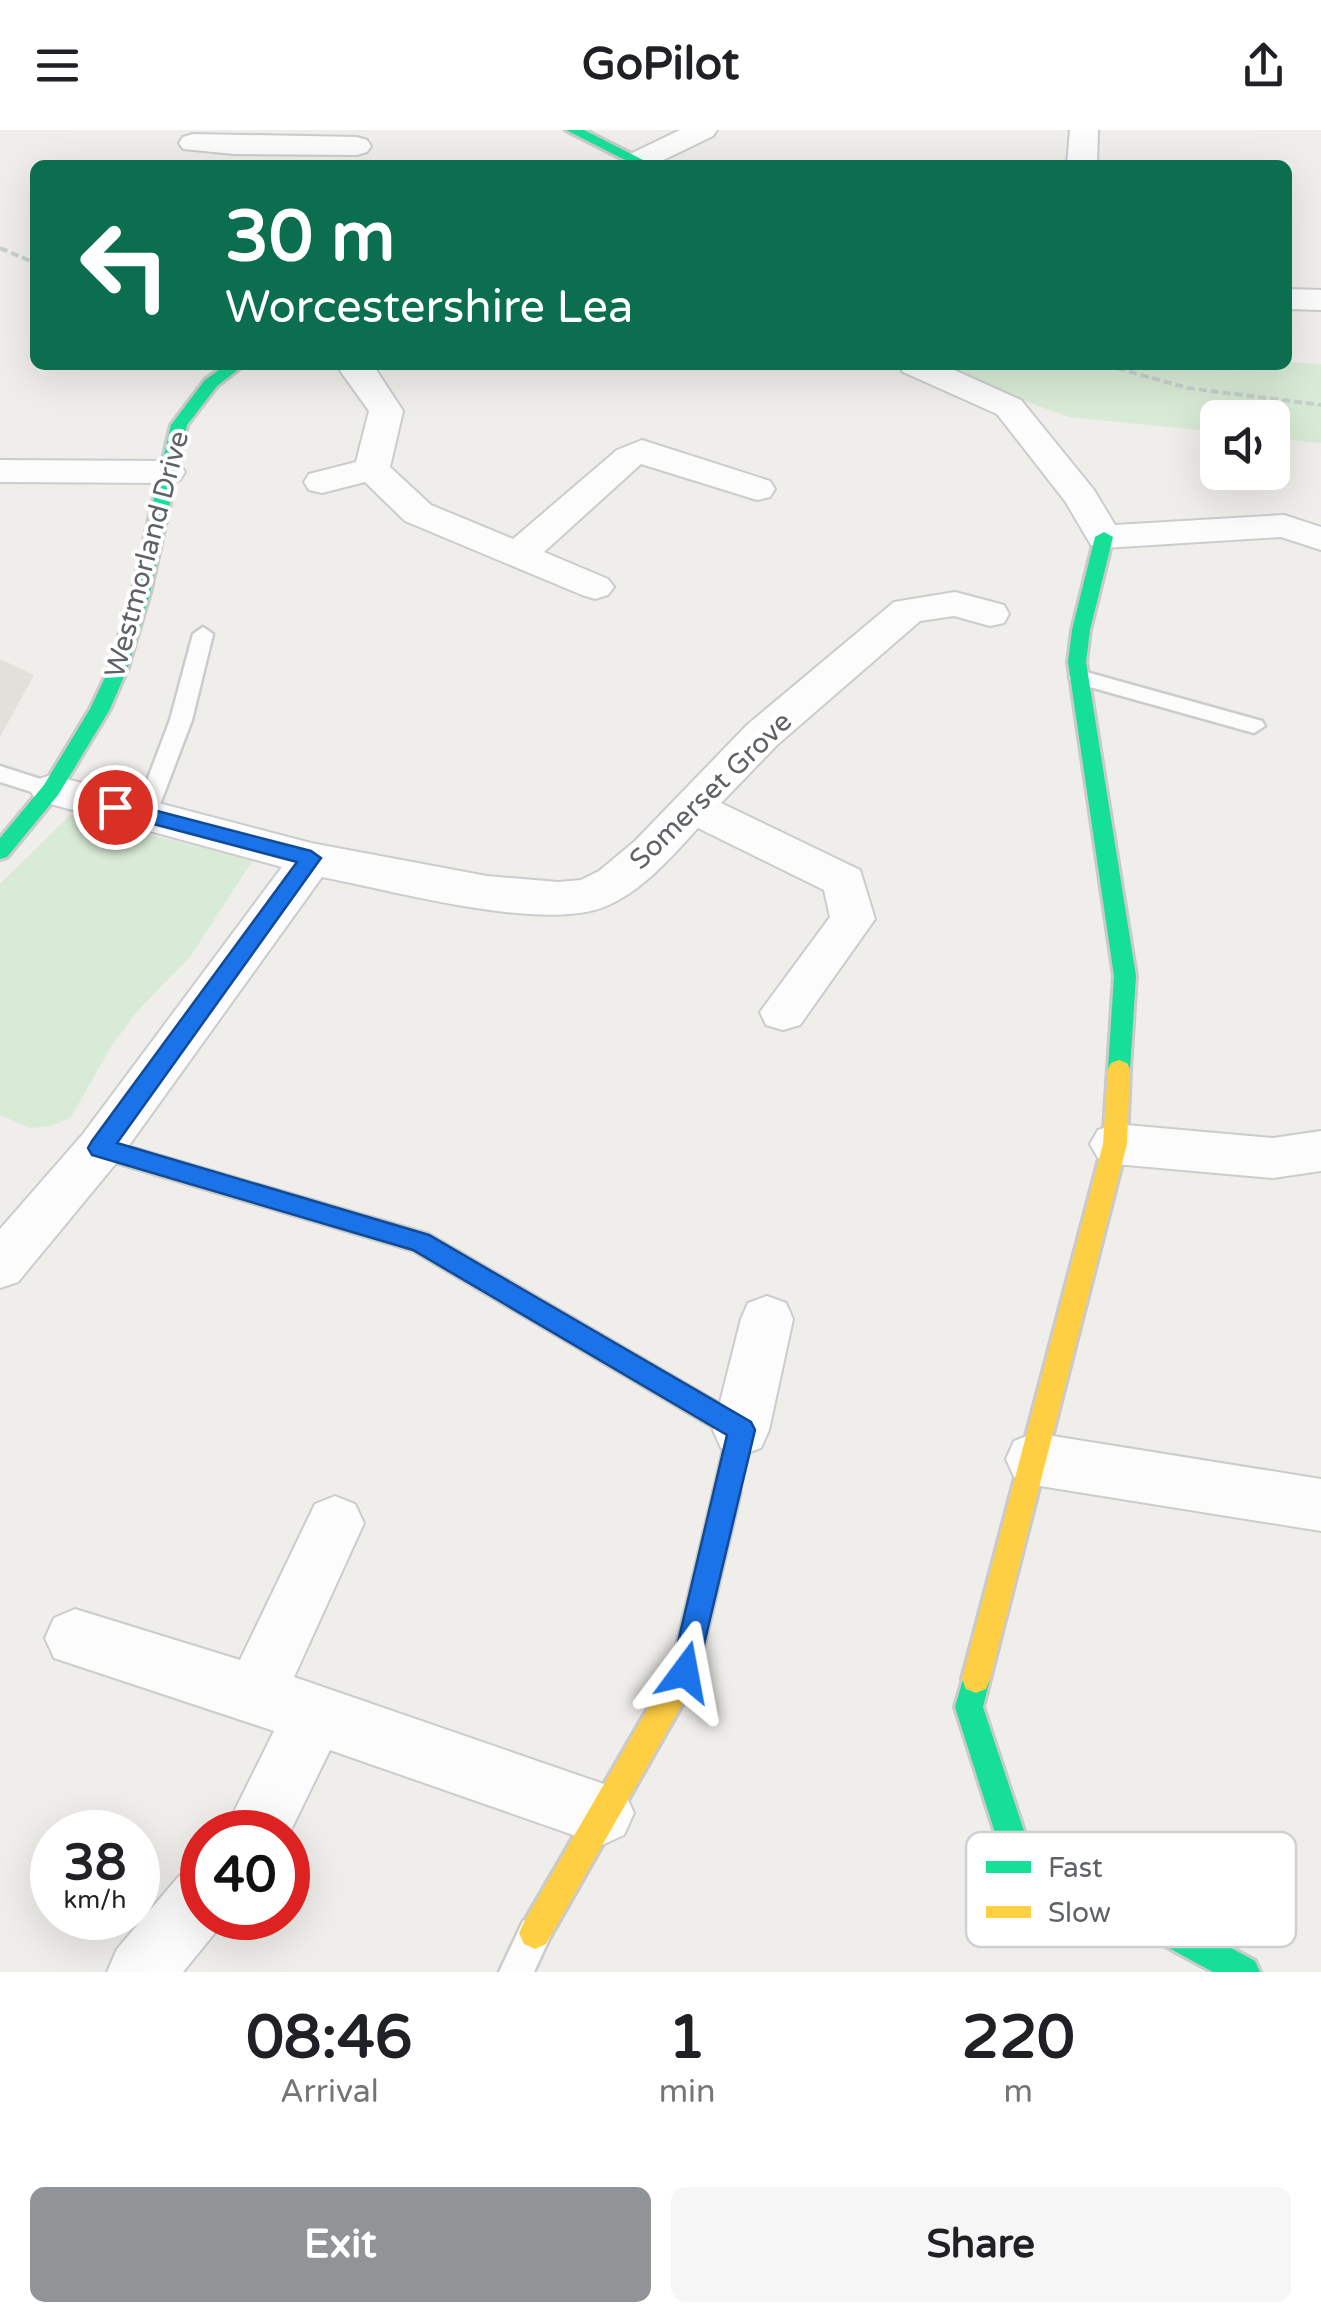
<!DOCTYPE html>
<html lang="en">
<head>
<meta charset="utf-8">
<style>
	:root { --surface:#fff; --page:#f6f6f6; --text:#202124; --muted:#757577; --accent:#919496 }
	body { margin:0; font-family:"Varela Round",sans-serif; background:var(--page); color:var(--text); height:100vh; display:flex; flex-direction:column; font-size:38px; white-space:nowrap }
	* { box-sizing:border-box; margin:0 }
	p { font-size:32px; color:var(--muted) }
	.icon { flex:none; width:55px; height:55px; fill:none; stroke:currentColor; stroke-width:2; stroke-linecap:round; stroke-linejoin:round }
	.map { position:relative; height:1842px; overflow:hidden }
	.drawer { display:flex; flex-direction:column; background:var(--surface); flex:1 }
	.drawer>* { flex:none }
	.guide { position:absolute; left:30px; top:30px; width:1262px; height:210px; border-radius:15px; box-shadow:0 10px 40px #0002; background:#0b6e4f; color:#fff; overflow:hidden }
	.controls { position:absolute; left:1200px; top:270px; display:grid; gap:20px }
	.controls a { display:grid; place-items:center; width:90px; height:90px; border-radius:15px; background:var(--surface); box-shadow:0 10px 40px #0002; font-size:50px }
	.speed { position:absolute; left:30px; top:1680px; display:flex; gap:20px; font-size:50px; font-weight:700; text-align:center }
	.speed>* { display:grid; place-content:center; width:130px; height:130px; border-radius:50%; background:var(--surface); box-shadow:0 10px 40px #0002; line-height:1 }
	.speed small { font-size:25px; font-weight:400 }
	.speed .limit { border:15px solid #d22; background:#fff; color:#111 }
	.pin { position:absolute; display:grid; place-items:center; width:85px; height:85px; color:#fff; margin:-42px; border:5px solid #fff; border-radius:50%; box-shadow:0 2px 10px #0007 }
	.me { position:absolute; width:110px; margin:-55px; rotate:13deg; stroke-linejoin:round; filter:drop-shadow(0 0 8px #0008) }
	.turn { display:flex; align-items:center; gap:35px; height:210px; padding:0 30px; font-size:45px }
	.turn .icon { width:130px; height:130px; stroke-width:2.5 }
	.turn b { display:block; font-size:70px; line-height:85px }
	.eta { display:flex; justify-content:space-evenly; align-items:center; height:170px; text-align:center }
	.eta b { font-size:60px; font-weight:800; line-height:70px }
	.button { display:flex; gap:20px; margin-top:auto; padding:20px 30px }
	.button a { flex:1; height:115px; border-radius:15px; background:var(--accent); color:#fff; font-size:40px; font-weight:800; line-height:115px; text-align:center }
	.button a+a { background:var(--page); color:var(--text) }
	header { display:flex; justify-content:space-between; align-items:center; height:130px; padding:0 30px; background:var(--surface); font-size:45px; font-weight:800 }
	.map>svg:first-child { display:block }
	.education { fill:#e2e0da }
	.green { fill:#d8ebd6 }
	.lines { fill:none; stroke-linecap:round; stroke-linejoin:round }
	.lane-casing { stroke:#cbcccc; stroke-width:5 }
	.street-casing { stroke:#cbcccc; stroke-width:4 }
	.fast-casing { stroke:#cacacb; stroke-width:6 }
	.slow-casing { stroke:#cacacb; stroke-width:6 }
	.path { stroke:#cacfcc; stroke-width:4; stroke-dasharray:8 4; stroke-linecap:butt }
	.lane { fill:#fdfcfc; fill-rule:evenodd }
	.street { fill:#fdfcfc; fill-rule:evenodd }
	.fast { fill:#16e098; fill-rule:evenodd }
	.slow { fill:#ffcf43; fill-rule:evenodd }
	.route { fill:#1a73e8; stroke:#114b97; stroke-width:2.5 }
	.labels { text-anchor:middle; stroke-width:8; stroke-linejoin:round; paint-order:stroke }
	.street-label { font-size:28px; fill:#5f6368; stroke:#fff }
	.key { fill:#fff; stroke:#cfd0d2; stroke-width:2.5 }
	.key-label { font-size:28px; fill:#5f6368 }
</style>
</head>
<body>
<header><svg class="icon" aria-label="menu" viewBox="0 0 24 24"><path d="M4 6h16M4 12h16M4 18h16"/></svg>GoPilot<svg class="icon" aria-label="share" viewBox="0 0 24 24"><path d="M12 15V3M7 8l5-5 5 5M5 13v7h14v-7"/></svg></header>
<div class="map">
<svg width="1321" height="1842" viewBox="0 0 1321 1842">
	<rect width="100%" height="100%" fill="#efeeea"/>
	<path class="education" d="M0 529 34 545 0 607Z"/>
	<g class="green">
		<path d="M1288 232 1321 234V313L1273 308 1272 288H1218L1217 302 1069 287 926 235Z"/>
		<path d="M70 685 253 730 190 827 140 878 112 915 71 987 51 996 30 998 0 985V754Z"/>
	</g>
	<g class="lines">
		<defs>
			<g id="lane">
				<path d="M203 497 213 504 192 590 156 685 145 693 137 691 134 685 170 590 193 504Z"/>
				<path d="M1079 540 1262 591 1265 596 1254 603 1072 552 1069 547Z"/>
				<path d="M0 636 59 655 62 660 51 668 0 652Z"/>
				<path d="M535 1786 547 1791 552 1803 534 1842H499L523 1791Z"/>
			</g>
			<g id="street">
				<path d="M680 0H717L713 6 653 35H626L623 31 628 25Z"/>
				<path d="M1070 0H1098L1097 35H1067Z"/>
				<path d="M193 4 357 7 367 10 371 16 367 22 357 25 234 24 183 19 179 13 183 7Z"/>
				<path d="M1288 159 1321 160V180L1288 179Z"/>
				<path d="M336 235H373L403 281 390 337 431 375 513 409 617 320 642 310 770 351 775 359 770 367 757 370 641 334 544 422 608 449 614 457 608 465 595 469 582 465 405 391 365 352 322 363 309 360 304 352 309 344 356 332 369 281Z"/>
				<path d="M898 235H943L1021 270 1094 360 1115 395 1284 385 1321 397V420L1281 407 1104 418 1091 415 1065 371 997 284 903 242Z"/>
				<path d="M0 330 167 331 180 334 185 342 180 350 167 353 0 352Z"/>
				<path d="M955 462 1004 475 1009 484 1004 493 990 496 954 486 920 491 777 615 721 673 860 740 875 789 800 895 783 900 766 895 760 882 830 787 824 760 698 698C671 727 642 762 604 777 540 802 391 760 322 747L117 1032 18 1152 0 1158V1099L83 1004 282 737 36 670 30 660 36 650 51 645 311 713 487 746 558 752 581 750 599 741 635 711 747 595 894 472Z"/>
				<path d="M1115 994 1273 1008 1321 1001V1041L1273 1048 1115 1034 1098 1028 1090 1014 1098 1000Z"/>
				<path d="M767 1166 786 1173 793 1189 769 1300 761 1318 741 1325 721 1318 713 1300 741 1189 748 1173Z"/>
				<path d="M1034 1303 1321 1349V1401L1034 1355 1014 1347 1006 1329 1014 1311Z"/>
				<path d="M335 1366 355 1374 364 1393 294 1547 624 1661 634 1683 624 1705 602 1715 330 1620 288 1706V1702H224L274 1601 54 1528 45 1508 54 1488 75 1479 240 1530 315 1374Z"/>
				<path d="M202 1737V1788H227L183 1842H107L117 1819 179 1746Z"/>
			</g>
			<g id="fast">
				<path d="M566 0H584L645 31 633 34Z"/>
				<path d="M226 235H244L217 256 187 295 150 463 128 537 110 579 58 665 7 727 0 729V708L44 655 90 579 110 537 132 463 171 295 205 250Z"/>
				<path d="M1104 402 1113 407 1090 500 1086 532 1136 846 1130 939 1127 945H1111L1108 939 1114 846 1068 532 1072 500 1095 407Z"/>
				<path d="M100 1009 429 1105 750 1292 754 1300 736 1371 727 1374 718 1371 714 1362 727 1305 413 1120 92 1025 88 1018 92 1011Z"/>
				<path d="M976 1535 986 1539 990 1549 983 1577 1026 1707 1255 1831 1260 1842H1213L1003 1728 955 1577 966 1539Z"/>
			</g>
			<g id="slow">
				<path d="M1119 930 1127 933 1130 939 1127 1014 990 1549 986 1559 976 1563 966 1559 962 1549 1103 1014 1108 939 1111 933Z"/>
				<path d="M727 1350 736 1353 740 1362 695 1552 546 1814 535 1819 524 1814 519 1803 524 1792 672 1537 714 1362 718 1353Z"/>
			</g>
		</defs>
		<use href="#lane" class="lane-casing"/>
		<use href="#street" class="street-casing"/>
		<use href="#fast" class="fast-casing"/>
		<use href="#slow" class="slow-casing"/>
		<g class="path">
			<path d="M0 118 35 133"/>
			<path d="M1106 235 1188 258 1321 275"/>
		</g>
		<use href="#lane" class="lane"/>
		<use href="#street" class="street"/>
		<use href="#fast" class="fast"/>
		<use href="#slow" class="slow"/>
	</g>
	<path class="route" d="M115 670 311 721 321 728 117 1013 429 1105 751 1292 755 1300 695 1552 685 1556 675 1552 671 1542 727 1305 413 1120 92 1025 88 1018 92 1011 297 732 108 682V672Z"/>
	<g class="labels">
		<g class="street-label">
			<text transform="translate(146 424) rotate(-75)" y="10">Westmorland Drive</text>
			<text transform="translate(710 660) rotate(-44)" y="10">Somerset Grove</text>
		</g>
	</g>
	<rect x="966" y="1702" width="330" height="115" rx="15" class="key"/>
	<rect x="986" y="1731" width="45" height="12" fill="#16e098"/>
	<rect x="986" y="1776" width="45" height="12" fill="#ffcf43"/>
	<g class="key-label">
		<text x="1048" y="1747">Fast</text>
		<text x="1048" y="1792">Slow</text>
	</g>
</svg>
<div class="controls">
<a><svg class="icon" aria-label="sound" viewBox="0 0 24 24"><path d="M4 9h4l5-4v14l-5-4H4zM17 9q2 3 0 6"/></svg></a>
</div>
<div class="speed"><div>38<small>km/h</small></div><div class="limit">40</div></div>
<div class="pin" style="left:115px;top:677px;background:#d93025"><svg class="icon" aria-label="arrive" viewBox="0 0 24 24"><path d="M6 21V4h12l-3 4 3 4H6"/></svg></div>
<svg class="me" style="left:685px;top:1542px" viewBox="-20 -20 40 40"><path d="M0-17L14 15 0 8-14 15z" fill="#1a73e8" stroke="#fff" stroke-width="4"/></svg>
<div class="guide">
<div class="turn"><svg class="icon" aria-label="left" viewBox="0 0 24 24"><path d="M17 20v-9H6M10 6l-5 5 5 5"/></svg><div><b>30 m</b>Worcestershire Lea</div></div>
</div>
</div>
<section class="drawer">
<div class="eta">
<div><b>08:46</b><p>Arrival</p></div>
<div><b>1</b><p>min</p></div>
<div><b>220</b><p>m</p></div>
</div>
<div class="button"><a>Exit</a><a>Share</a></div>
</section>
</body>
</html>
